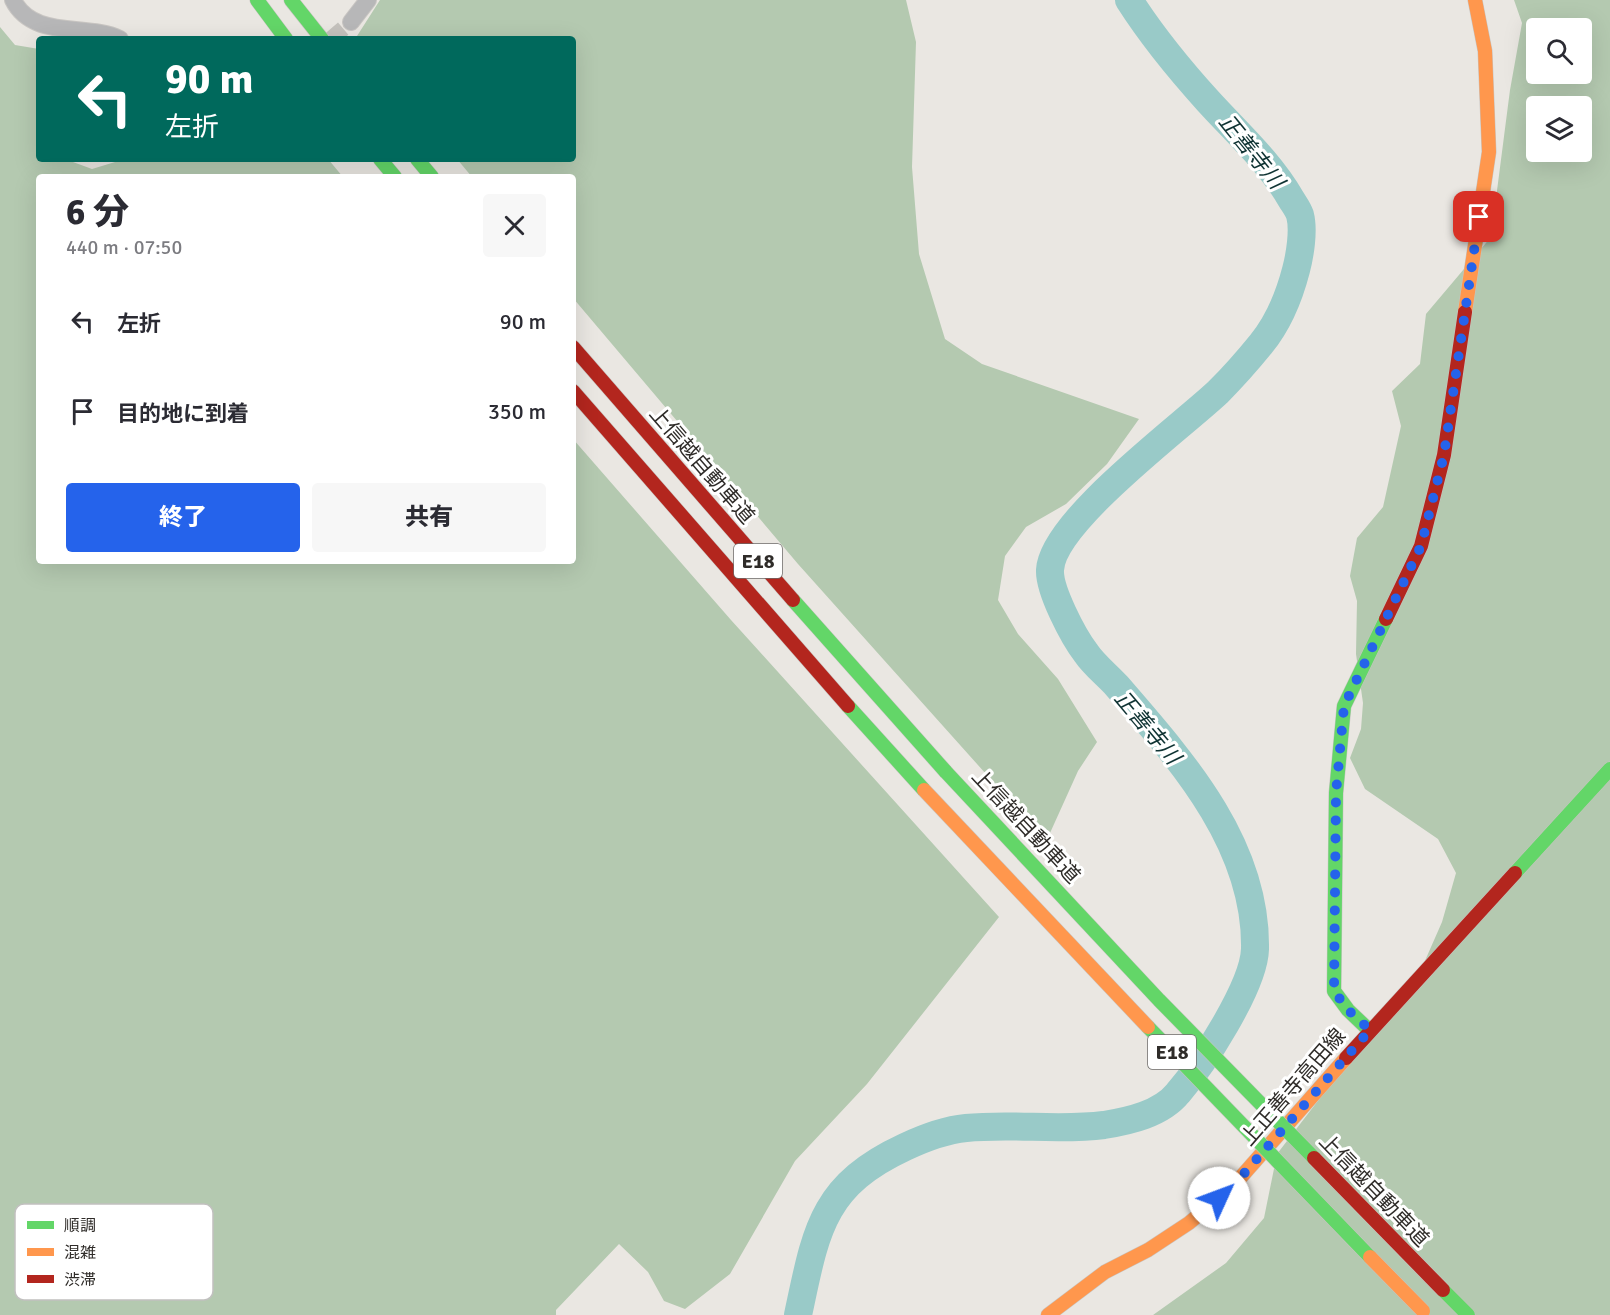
<!DOCTYPE html>
<html lang="ja">
<head>
<meta charset="utf-8">
<style>
	:root { --surface:#fff; --page:#f7f7f7; --text:#2b2b33; --muted:#7c7c81; --accent:#2563eb }
	body { margin:0; font-family:Signika,"Noto Sans JP",sans-serif; background:var(--page); color:var(--text); height:100vh; display:flex; flex-direction:column; font-size:22px; white-space:nowrap }
	* { box-sizing:border-box; margin:0 }
	p { font-size:20px; color:var(--muted) }
	.icon { flex:none; width:33px; height:33px; fill:none; stroke:currentColor; stroke-width:2; stroke-linecap:round; stroke-linejoin:round }
	.map { position:relative; flex:1; overflow:hidden }
	.details { position:absolute; left:36px; top:174px; width:540px; height:390px; display:flex; flex-direction:column; background:var(--surface); border-radius:6px; box-shadow:0 6px 24px #0002 }
	.details>* { flex:none }
	.banner { position:absolute; left:36px; top:36px; width:540px; height:126px; border-radius:6px; box-shadow:0 6px 24px #0002; background:#00695c; color:#fff; overflow:hidden }
	.fabs { position:absolute; left:1526px; top:18px; display:grid; gap:12px }
	.fabs a { display:grid; place-items:center; width:66px; height:66px; border-radius:6px; background:var(--surface); box-shadow:0 6px 24px #0002; font-size:30px }
	.pin { position:absolute; display:grid; place-items:center; width:51px; height:51px; color:#fff; margin:-26px; border-radius:12px; box-shadow:0 3px 9px #0006 }
	.me { position:absolute; width:66px; margin:-33px; rotate:47deg; stroke-linejoin:round; filter:drop-shadow(0 0 4px #0008) }
	.turn { display:flex; align-items:center; gap:21px; height:126px; padding:0 30px; font-size:27px }
	.turn .icon { width:78px; height:78px; stroke-width:2.5 }
	.turn b { display:block; font-size:42px; line-height:51px }
	.round { display:grid; place-items:center; flex:none; width:63px; height:63px; border-radius:6px; background:var(--page) }
	.headline { display:flex; align-items:center; justify-content:space-between; height:102px; padding:0 30px }
	h1 { font-size:36px; font-weight:800; line-height:45px }
	.button { display:flex; gap:12px; margin-top:auto; padding:12px 30px }
	.button a { flex:1; height:69px; border-radius:6px; background:var(--accent); color:#fff; font-size:24px; font-weight:800; line-height:69px; text-align:center }
	.button a+a { background:var(--page); color:var(--text) }
	ul { padding:0; list-style:none }
	li { display:flex; align-items:center; gap:18px; height:90px; padding:0 30px }
	li div { flex:1 }
	li b { display:block; font-size:22px }
	li em { font-style:normal }
	.map>svg:first-child { display:block }
	.forest { fill:#b4c9b0; fill-rule:evenodd }
	.lines { fill:none; stroke-linecap:round; stroke-linejoin:round }
	.river { stroke:#99cac8; stroke-width:28 }
	.street-tunnel { stroke:#c5c2bd; stroke-width:16; stroke-dasharray:16 8; stroke-linecap:butt }
	.street-casing { stroke:#c8c5c2; stroke-width:18 }
	.fast-casing { stroke:#c8c5c2; stroke-width:15 }
	.slow-casing { stroke:#c8c5c2; stroke-width:15 }
	.jam-casing { stroke:#c8c5c2; stroke-width:15 }
	.street { stroke:#b7b7b8; stroke-width:16 }
	.fast { stroke:#63d668; stroke-width:14 }
	.slow { stroke:#ff974d; stroke-width:14 }
	.jam { stroke:#b3261e; stroke-width:14 }
	.fast-bridge-casing { stroke:#c8c5c2; stroke-width:15; stroke-linecap:butt }
	.slow-bridge-casing { stroke:#c8c5c2; stroke-width:15; stroke-linecap:butt }
	.jam-bridge-casing { stroke:#c8c5c2; stroke-width:15; stroke-linecap:butt }
	.fast-bridge { stroke:#63d668; stroke-width:14 }
	.slow-bridge { stroke:#ff974d; stroke-width:14 }
	.jam-bridge { stroke:#b3261e; stroke-width:14 }
	.route { stroke:#2563eb; stroke-width:10; stroke-dasharray:0 18 }
	.labels { text-anchor:middle; stroke-width:6; stroke-linejoin:round; paint-order:stroke }
	.shield { fill:#fff; stroke:#6d6b69; stroke-width:1.5 }
	.shield-label { font-size:20px; font-weight:bold; fill:#2f2c29 }
	.street-label { font-size:21px; fill:#2f2c29; stroke:#fff }
	.water-label { font-size:22px; font-style:italic; fill:#0f3333; stroke:#fff }
	.key { fill:#fff; stroke:#c1c0bf; stroke-width:1.5 }
	.key-label { font-size:16px; fill:#2f2c29 }
</style>
</head>
<body>
<div class="map">
<svg width="1610" height="1315" viewBox="0 0 1610 1315">
	<rect width="100%" height="100%" fill="#eae7e2"/>
	<g class="forest">
		<path d="M380 0H906L916 42 912 167 919 254 945 339 982 364 1139 419 1107 464 1066 504 1026 527 1005 556 998 600 1018 634 1058 679 1097 742 1078 771 1050 833 1020 812 798 564 573 298V177H472L457 159H573V39H359L357 36Z"/>
		<path d="M1514 0H1610V1315H1153L1226 1263 1264 1218 1277 1154 1424 963 1442 922 1456 873 1438 839 1365 789 1350 758 1361 729 1363 703 1356 654 1357 601 1350 576 1357 538 1383 507 1401 426 1392 391 1420 364 1426 314 1491 237 1510 90 1522 23ZM1536 28H1581V74H1536ZM1536 106H1581V152H1536Z"/>
		<path d="M0 27 15 45 39 49V159H74L73 162 92 169 125 159H328L343 177H39V561H573V439L731 620 999 917 867 1084 795 1161 730 1274 685 1309 664 1301 648 1272 619 1244 556 1310V1315H0Z"/>
	</g>
	<g class="lines">
		<path class="river" d="M798 1315C816 1231 821 1186 905 1147 924 1138 946 1130 966 1128 1012 1123 1058 1131 1104 1125 1129 1121 1161 1114 1178 1093 1203 1064 1254 986 1255 949 1257 844 1181 760 1117 686 1107 675 1094 665 1086 653 1073 636 1049 590 1050 570 1052 522 1181 427 1218 392 1233 377 1248 360 1261 344 1279 322 1289 297 1296 270 1300 255 1304 230 1300 215 1298 209 1294 204 1291 199 1269 161 1237 133 1208 101 1179 69 1152 36 1129 0"/>
		<path class="street-tunnel" d="M331 39 351 22"/>
		<defs>
			<g id="street">
				<path d="M13 0C33 40 87 23 120 39"/>
				<path d="M351 22 368 0"/>
			</g>
			<g id="fast">
				<path d="M257 0 286 39"/>
				<path d="M291 0 322 39"/>
				<path d="M380 159 395 177"/>
				<path d="M417 159 432 177"/>
				<path d="M793 600 946 772"/>
				<path d="M848 706 924 790"/>
				<path d="M1515 873 1610 769"/>
				<path d="M1370 1031 1348 1010 1334 991 1336 793 1344 706 1386 619"/>
				<path d="M1443 1290 1468 1315"/>
			</g>
			<g id="slow">
				<path d="M1465 312 1489 152 1485 51 1475 0"/>
				<path d="M1048 1315 1105 1272 1148 1250 1189 1223 1234 1185 1346 1058"/>
			</g>
			<g id="jam">
				<path d="M573 347 793 600"/>
				<path d="M573 391 848 706"/>
				<path d="M1386 619 1421 546 1444 455 1465 312"/>
				<path d="M1346 1058 1515 873"/>
			</g>
		</defs>
		<use href="#street" class="street-casing"/>
		<use href="#fast" class="fast-casing"/>
		<use href="#slow" class="slow-casing"/>
		<use href="#jam" class="jam-casing"/>
		<use href="#street" class="street"/>
		<use href="#fast" class="fast"/>
		<use href="#slow" class="slow"/>
		<use href="#jam" class="jam"/>
		<defs>
			<g id="fast-bridge">
				<path d="M946 772 1159 1000 1314 1158"/>
				<path d="M1148 1027 1370 1257"/>
			</g>
			<g id="slow-bridge">
				<path d="M924 790 1148 1027"/>
				<path d="M1370 1257 1423 1311"/>
			</g>
			<path id="jam-bridge" d="M1314 1158 1443 1290"/>
		</defs>
		<use href="#fast-bridge" class="fast-bridge-casing"/>
		<use href="#slow-bridge" class="slow-bridge-casing"/>
		<use href="#jam-bridge" class="jam-bridge-casing"/>
		<use href="#fast-bridge" class="fast-bridge"/>
		<use href="#slow-bridge" class="slow-bridge"/>
		<use href="#jam-bridge" class="jam-bridge"/>
	</g>
	<g class="lines">
		<path class="route" d="M1219 1198 1234 1185 1370 1030 1348 1010 1334 991 1336 793 1344 706 1421 546 1444 455 1479 217"/>
	</g>
	<g class="labels">
		<g class="shield">
			<rect x="734" y="544" width="48" height="34" rx="4.5"/>
			<rect x="1148" y="1035" width="48" height="34" rx="4.5"/>
		</g>
		<g class="shield-label">
			<text x="758" y="568">E18</text>
			<text x="1172" y="1059">E18</text>
		</g>
		<g class="street-label">
			<text transform="translate(702 465) rotate(49)" y="7">上信越自動車道</text>
			<text transform="translate(1026 826) rotate(47)" y="7">上信越自動車道</text>
			<text transform="translate(1293 1087) rotate(-49)" y="7">上正善寺高田線</text>
			<text transform="translate(1374 1190) rotate(46)" y="7">上信越自動車道</text>
		</g>
		<g class="water-label">
			<text transform="translate(1252 151) rotate(51)" y="8">正善寺川</text>
			<text transform="translate(1148 727) rotate(50)" y="8">正善寺川</text>
		</g>
	</g>
	<rect x="15" y="1204" width="198" height="96" rx="9" class="key"/>
	<rect x="27" y="1221" width="27" height="8" fill="#63d668"/>
	<rect x="27" y="1248" width="27" height="8" fill="#ff974d"/>
	<rect x="27" y="1275" width="27" height="8" fill="#b3261e"/>
	<g class="key-label">
		<text x="64" y="1231">順調</text>
		<text x="64" y="1258">混雑</text>
		<text x="64" y="1285">渋滞</text>
	</g>
</svg>
<div class="fabs">
<a><svg class="icon" aria-label="search" viewBox="0 0 24 24"><circle cx="10" cy="10" r="6"/><path d="M15 15l6 6"/></svg></a>
<a><svg class="icon" aria-label="layers" viewBox="0 0 24 24"><path d="M12 4l9 5-9 5-9-5zM3 14l9 5 9-5"/></svg></a>
</div>
<div class="pin" style="left:1479px;top:217px;background:#d93025"><svg class="icon" aria-label="arrive" viewBox="0 0 24 24"><path d="M6 21V4h12l-3 4 3 4H6"/></svg></div>
<svg class="me" style="left:1219px;top:1198px" viewBox="-20 -20 40 40"><circle r="19" fill="#fff"/><path d="M0-13L10 11 0 6-10 11z" fill="#2563eb"/></svg>
<div class="banner">
<div class="turn"><svg class="icon" aria-label="left" viewBox="0 0 24 24"><path d="M17 20v-9H6M10 6l-5 5 5 5"/></svg><div><b>90 m</b>左折</div></div>
</div>
<section class="details">
<div class="headline"><div><h1>6 分</h1><p>440 m · 07:50</p></div><a class="round"><svg class="icon" aria-label="close" viewBox="0 0 24 24"><path d="M6 6l12 12M18 6L6 18"/></svg></a></div>
<ul>
<li><svg class="icon" aria-label="left" viewBox="0 0 24 24"><path d="M17 20v-9H6M10 6l-5 5 5 5"/></svg><div><b>左折</b></div><em>90 m</em></li>
<li><svg class="icon" aria-label="arrive" viewBox="0 0 24 24"><path d="M6 21V4h12l-3 4 3 4H6"/></svg><div><b>目的地に到着</b></div><em>350 m</em></li>
</ul>
<div class="button"><a>終了</a><a>共有</a></div>
</section>
</div>
</body>
</html>
